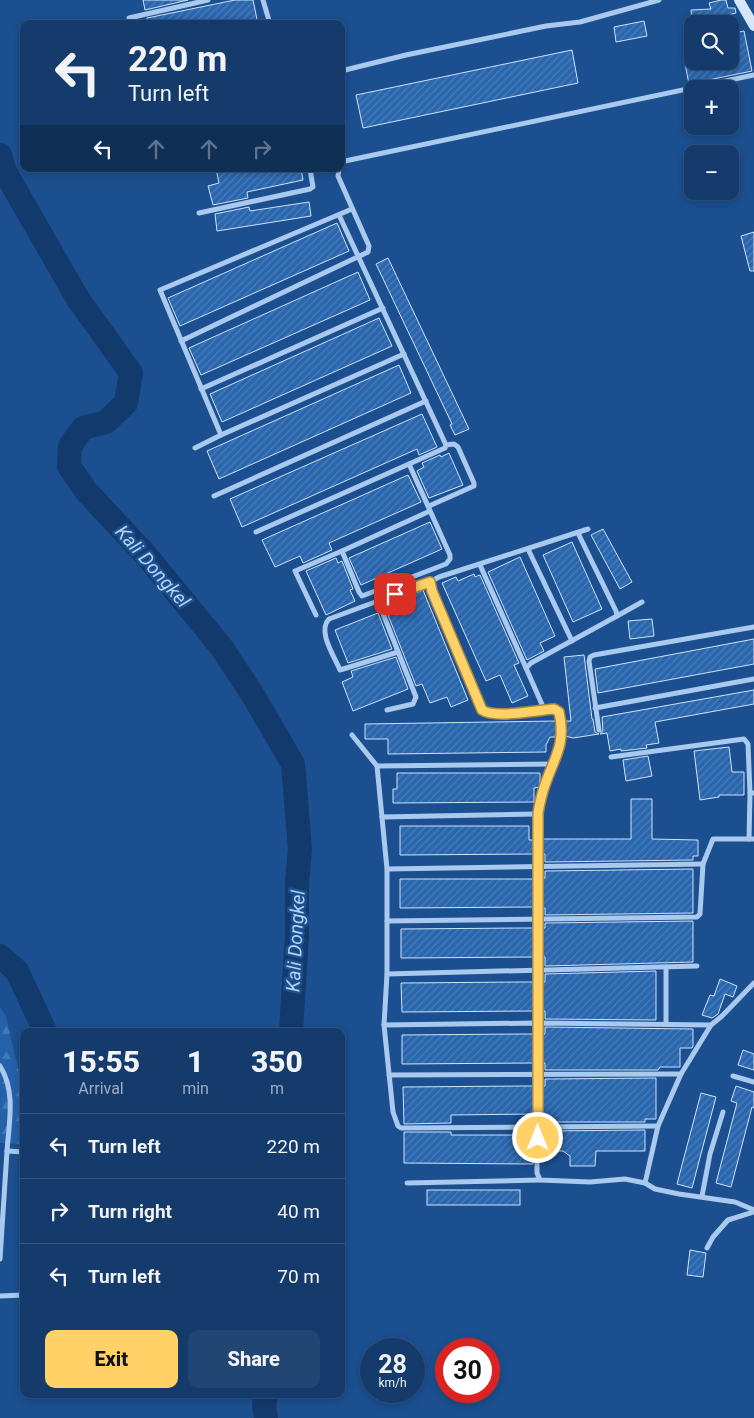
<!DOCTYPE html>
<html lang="en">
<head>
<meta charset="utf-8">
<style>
	:root { --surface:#143b6b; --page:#214673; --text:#f1f3f6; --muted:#9dadc1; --line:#33557e; --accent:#ffd166 }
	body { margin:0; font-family:Roboto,sans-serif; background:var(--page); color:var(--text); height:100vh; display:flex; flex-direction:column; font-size:19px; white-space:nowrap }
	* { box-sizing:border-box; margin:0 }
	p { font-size:16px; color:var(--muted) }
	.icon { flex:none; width:28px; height:28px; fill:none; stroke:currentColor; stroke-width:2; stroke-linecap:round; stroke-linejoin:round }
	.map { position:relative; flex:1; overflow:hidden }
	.sheet { position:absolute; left:20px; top:1028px; width:325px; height:370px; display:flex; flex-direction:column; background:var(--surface); border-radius:10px; box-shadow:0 2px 8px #0003,0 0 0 1px var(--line) }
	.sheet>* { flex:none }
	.guide { position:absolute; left:20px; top:20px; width:325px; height:152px; border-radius:10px; box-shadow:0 2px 8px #0003,0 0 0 1px var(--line); background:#143b6b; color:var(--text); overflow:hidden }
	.tools { position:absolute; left:684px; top:15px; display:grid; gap:10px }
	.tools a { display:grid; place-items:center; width:55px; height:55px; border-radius:10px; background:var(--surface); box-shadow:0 2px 8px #0003,0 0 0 1px var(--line); font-size:25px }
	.speed { position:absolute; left:360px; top:1338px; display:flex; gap:10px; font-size:25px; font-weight:700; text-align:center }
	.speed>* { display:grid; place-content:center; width:65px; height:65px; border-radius:50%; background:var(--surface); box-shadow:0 2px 8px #0003,0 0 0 1px var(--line); line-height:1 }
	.speed small { font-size:12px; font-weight:400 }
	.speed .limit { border:8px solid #d22; background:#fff; color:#111 }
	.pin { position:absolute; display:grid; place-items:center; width:42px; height:42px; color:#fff; margin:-21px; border-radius:10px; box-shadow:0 2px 8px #0006 }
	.me { position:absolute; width:55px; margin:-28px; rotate:0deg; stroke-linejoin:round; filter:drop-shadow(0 0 4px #0008) }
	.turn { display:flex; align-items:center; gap:18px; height:105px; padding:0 25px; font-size:22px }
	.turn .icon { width:65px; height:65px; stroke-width:2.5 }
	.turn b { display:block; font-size:35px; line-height:42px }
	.lanes { display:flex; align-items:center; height:48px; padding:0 25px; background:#0003; justify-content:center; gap:25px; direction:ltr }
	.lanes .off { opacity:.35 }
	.eta { display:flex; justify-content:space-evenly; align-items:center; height:85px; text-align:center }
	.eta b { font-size:30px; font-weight:800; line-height:35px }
	.action { display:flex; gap:10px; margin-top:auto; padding:10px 25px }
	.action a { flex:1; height:58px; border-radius:10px; background:var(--accent); color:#111; font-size:20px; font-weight:800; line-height:58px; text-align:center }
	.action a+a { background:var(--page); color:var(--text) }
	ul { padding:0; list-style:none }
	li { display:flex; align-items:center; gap:15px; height:65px; padding:0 25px; border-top:1px solid var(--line) }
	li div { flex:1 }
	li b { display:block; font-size:19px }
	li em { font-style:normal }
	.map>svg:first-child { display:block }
	.forest { fill:url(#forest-firs) }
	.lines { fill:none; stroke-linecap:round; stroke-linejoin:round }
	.river { stroke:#123a6d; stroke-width:24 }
	.building { fill:url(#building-hatch); stroke:#cfe3fa }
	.street { stroke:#a9c9ee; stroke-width:5 }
	.secondary { stroke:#d6e6fa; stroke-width:10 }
	.route-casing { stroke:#a68842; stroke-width:12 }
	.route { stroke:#ffd166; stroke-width:9 }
	.labels { text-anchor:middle; stroke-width:5; stroke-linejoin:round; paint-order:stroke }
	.water-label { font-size:19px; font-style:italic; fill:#b5d3f5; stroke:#1b4f8f }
</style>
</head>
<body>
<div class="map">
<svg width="754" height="1418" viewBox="0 0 754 1418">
	<defs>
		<pattern id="forest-firs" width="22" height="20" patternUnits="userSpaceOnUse" patternTransform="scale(1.25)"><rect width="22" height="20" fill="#2461a8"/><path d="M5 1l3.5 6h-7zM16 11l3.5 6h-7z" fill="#4579b5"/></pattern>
		<pattern id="building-hatch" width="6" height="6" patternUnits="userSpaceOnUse" patternTransform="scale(1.25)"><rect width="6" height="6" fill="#2a66ad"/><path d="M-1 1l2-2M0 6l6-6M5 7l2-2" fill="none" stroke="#4a7db9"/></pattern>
	</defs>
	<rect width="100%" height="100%" fill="#1b4f8f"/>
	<path class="forest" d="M0 1007 6 1016 24 1095 22 1144 0 1143Z"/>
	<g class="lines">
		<g class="river">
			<path d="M0 155 4 170 78 299 131 373 126 403 106 422 83 428 70 446 69 466 86 491 145 554 222 648 254 697 293 764 300 849 297 883V935L291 1031"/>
			<path d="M0 956 17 971 45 1031"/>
			<path d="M266 1418 264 1405 266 1394"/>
		</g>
	</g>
	<g class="building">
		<path d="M143 0H188L145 10Z"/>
		<path d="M235 0H253L258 24H148L147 18Z"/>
		<path d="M721 0H726L728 8H735L736 13 703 21H692L691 10 711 9 709 3Z"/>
		<path d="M644 21 647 36 616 42 614 27Z"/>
		<path d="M744 31 752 71 689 84 685 64 697 61H730V34Z"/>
		<path d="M572 50 578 83 363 128 356 95Z"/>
		<path d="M216 169H301L303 180 247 192 248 198 213 205 208 186 219 183Z"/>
		<path d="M309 202 311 216 217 231 215 214 249 207 250 211Z"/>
		<path d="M337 223 349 251 180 326 168 298Z"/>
		<path d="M754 232V271H750L741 236Z"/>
		<path d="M388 258 469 429 455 435 450 425 452 424 376 264Z"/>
		<path d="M358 272 370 300 201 375 189 348Z"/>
		<path d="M379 318 392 346 222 422 210 394Z"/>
		<path d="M399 365 411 393 219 479 207 451Z"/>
		<path d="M422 414 437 447 419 455 417 449 242 527 230 499Z"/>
		<path d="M449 453 463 485 429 498 417 471 424 467 422 463 440 455 441 457Z"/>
		<path d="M408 475 421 502 329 543 332 550 303 563 300 556 275 567 262 540Z"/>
		<path d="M430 522 442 549 361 585 349 558Z"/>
		<path d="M603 529 632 582 620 589 591 535Z"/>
		<path d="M572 542 602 609 573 622 543 555Z"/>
		<path d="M520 557 555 636 540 643 544 651 527 660 488 572Z"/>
		<path d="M336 558 338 563 342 561 353 589 350 590 355 601 326 615 306 571Z"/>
		<path d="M474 574 475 577 480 575 519 663 514 665 528 696 512 703 500 675 486 681 442 583 456 577 458 581Z"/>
		<path d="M423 590 468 700 451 707 447 697 430 703 422 684 416 686 386 610 391 608 390 604Z"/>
		<path d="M378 613 392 649 348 663 335 630Z"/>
		<path d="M652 619 654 636 630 639 628 621Z"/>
		<path d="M754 639V664L598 693 595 669Z"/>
		<path d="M584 655 592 719H593L595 732 599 734 573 738 565 736V721H571L564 657Z"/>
		<path d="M396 657 408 689 353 711 342 682 353 677 351 671Z"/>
		<path d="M754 690V704L655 722 659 743 646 745 647 748 621 751V749L610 751 607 733 600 734 603 730 602 717Z"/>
		<path d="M556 721V737H550L546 745V752L388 754V739H365V724Z"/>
		<path d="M729 747 732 772H744V795H719V797L700 800 694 751Z"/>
		<path d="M648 756 652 776 626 781 623 760Z"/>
		<path d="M397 773H540V787L534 788V802L393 803V789H397Z"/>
		<path d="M631 799H652V839L698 840V856H693V860L545 862V854H542V839H631Z"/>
		<path d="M400 826H529V840H534V854L400 855Z"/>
		<path d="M693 869V913L545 915V908H542V878H545V871Z"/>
		<path d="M400 879H533V907L400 908Z"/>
		<path d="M693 921V962L545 966V957H542V928H545V923Z"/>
		<path d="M520 928H533V957L401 958V929Z"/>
		<path d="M656 971V1020L545 1019V1011H542V982H545V974Z"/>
		<path d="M720 979 737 986 733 997 725 994 718 1014 712 1018 702 1015 710 995 714 996Z"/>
		<path d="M520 982H533V1011L402 1012 401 983Z"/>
		<path d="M545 1027 693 1029V1046L692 1048H680V1067H660L658 1070H545V1063H542V1034H545Z"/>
		<path d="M520 1034H533V1063L402 1064V1035Z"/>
		<path d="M743 1050 754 1054V1070L738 1065Z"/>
		<path d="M656 1078V1119H645V1122H545V1115H542V1086H545V1079Z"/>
		<path d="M521 1086H533V1114L451 1115V1123L404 1124 403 1087Z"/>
		<path d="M736 1086 754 1092V1108L752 1107 731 1187 716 1183 737 1103 731 1101Z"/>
		<path d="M701 1093 716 1097 692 1188 677 1184Z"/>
		<path d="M645 1130V1151H596L595 1166H570V1156L563 1151H541V1135H545V1131Z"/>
		<path d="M404 1132H451V1135H533V1164L404 1163Z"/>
		<rect x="427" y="1190" width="93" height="15"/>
		<path d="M690 1250 706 1253 703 1277 687 1275Z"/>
	</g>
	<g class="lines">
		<g class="street">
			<path d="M263 0 270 24"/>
			<path d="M129 18 208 0"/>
			<path d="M341 71 406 55 546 26 580 22 659 0"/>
			<path d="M341 164 345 161 754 75"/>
			<path d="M199 213 310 189 313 187 310 169"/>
			<path d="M181 341 368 252 369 246 338 176 339 169"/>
			<path d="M201 389 383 308"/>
			<path d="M221 435 404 354"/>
			<path d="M195 448 221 435 160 290 352 209"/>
			<path d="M409 464 450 555V559L446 564 362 596 359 592 342 551 430 511"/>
			<path d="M214 496 426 401"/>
			<path d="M429 506 474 486V483L458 447 454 444 446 445"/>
			<path d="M588 529 439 577 430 582 432 591 482 710C496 719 536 710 554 709L559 713C567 746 552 761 543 791 541 798 539 806 538 814L537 1173 540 1180 590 1182 625 1179 645 1183 655 1189 679 1194 735 1202 754 1210"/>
			<path d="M256 532 445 448 446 445 339 215"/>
			<path d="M528 549 572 641"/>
			<path d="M480 565 526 668"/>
			<path d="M378 601 329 619C317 631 334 656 340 670L398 652"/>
			<path d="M316 615 295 571 342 551"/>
			<path d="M617 616 642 602"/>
			<path d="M595 708 754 679"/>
			<path d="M544 709 526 668 531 663 617 616 616 611 578 533"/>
			<path d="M387 710 413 704 416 697 378 601 430 582"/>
			<path d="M599 730 589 661 590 657 594 655 754 627"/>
			<path d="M352 735 377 766 553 764"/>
			<path d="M611 757 744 739 748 744 750 793"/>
			<path d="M377 766 387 869V974L384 1025 393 1112 398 1126 401 1128 658 1126"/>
			<path d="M754 793H750L749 839H754"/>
			<path d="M382 817 538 814"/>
			<path d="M387 869 703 864"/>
			<path d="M387 921 697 917 700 914 703 864 713 839H749"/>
			<path d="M387 974 697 966"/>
			<path d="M666 1024V967"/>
			<path d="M384 1025 538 1023 711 1025 681 1074 658 1126 645 1183"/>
			<path d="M711 1025 722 1016 754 983"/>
			<path d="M0 1066C16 1091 9 1123 7 1151L24 1152"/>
			<path d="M389 1075 681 1074"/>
			<path d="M733 1076 754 1082"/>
			<path d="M407 1183 540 1180"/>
			<path d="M702 1196 710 1154 723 1112"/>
			<path d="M707 1248 713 1237 728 1220 754 1212"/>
			<path d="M0 1259 7 1151"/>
			<path d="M0 1296 24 1295"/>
		</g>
		<path class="secondary" d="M739 0 754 26"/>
	</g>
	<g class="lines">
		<defs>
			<path id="route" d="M395 594 430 582 432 591 482 710C496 719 536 710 554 709L559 712C567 747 552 760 543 791 541 798 539 806 538 814V1138"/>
		</defs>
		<use href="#route" class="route-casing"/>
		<use href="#route" class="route"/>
	</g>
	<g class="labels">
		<g class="water-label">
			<text transform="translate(153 566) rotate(49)" y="7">Kali Dongkel</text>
			<text transform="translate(295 941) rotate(-87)" y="7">Kali Dongkel</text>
		</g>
	</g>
</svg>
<div class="tools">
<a><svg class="icon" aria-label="search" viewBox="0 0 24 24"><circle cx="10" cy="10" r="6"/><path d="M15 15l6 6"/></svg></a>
<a>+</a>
<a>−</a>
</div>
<div class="speed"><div>28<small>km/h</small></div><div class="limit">30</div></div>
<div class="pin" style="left:395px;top:594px;background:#d93025"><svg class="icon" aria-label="arrive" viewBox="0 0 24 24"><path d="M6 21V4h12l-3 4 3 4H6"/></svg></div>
<svg class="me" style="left:538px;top:1138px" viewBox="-20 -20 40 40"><circle r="17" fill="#ffd166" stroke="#fff" stroke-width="3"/><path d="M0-11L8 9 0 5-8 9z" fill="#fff"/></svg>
<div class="guide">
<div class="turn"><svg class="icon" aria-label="left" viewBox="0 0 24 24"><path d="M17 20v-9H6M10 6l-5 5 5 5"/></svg><div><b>220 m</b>Turn left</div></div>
<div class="lanes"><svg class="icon" aria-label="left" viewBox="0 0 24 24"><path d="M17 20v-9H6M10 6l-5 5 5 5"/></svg><svg class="icon off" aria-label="ahead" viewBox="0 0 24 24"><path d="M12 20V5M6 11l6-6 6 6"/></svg><svg class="icon off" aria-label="ahead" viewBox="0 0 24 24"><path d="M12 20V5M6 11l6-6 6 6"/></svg><svg class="icon off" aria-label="right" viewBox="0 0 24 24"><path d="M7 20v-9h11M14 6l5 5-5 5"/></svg></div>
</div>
<section class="sheet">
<div class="eta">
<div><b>15:55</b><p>Arrival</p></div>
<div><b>1</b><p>min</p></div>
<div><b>350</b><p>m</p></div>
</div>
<ul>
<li><svg class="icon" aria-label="left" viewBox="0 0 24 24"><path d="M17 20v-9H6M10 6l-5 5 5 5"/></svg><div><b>Turn left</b></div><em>220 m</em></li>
<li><svg class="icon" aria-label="right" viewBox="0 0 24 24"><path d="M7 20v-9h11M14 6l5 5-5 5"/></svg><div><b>Turn right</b></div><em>40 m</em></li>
<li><svg class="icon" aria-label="left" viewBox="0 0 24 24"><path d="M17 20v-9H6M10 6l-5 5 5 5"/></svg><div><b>Turn left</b></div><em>70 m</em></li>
</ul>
<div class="action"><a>Exit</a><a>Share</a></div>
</section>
</div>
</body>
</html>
